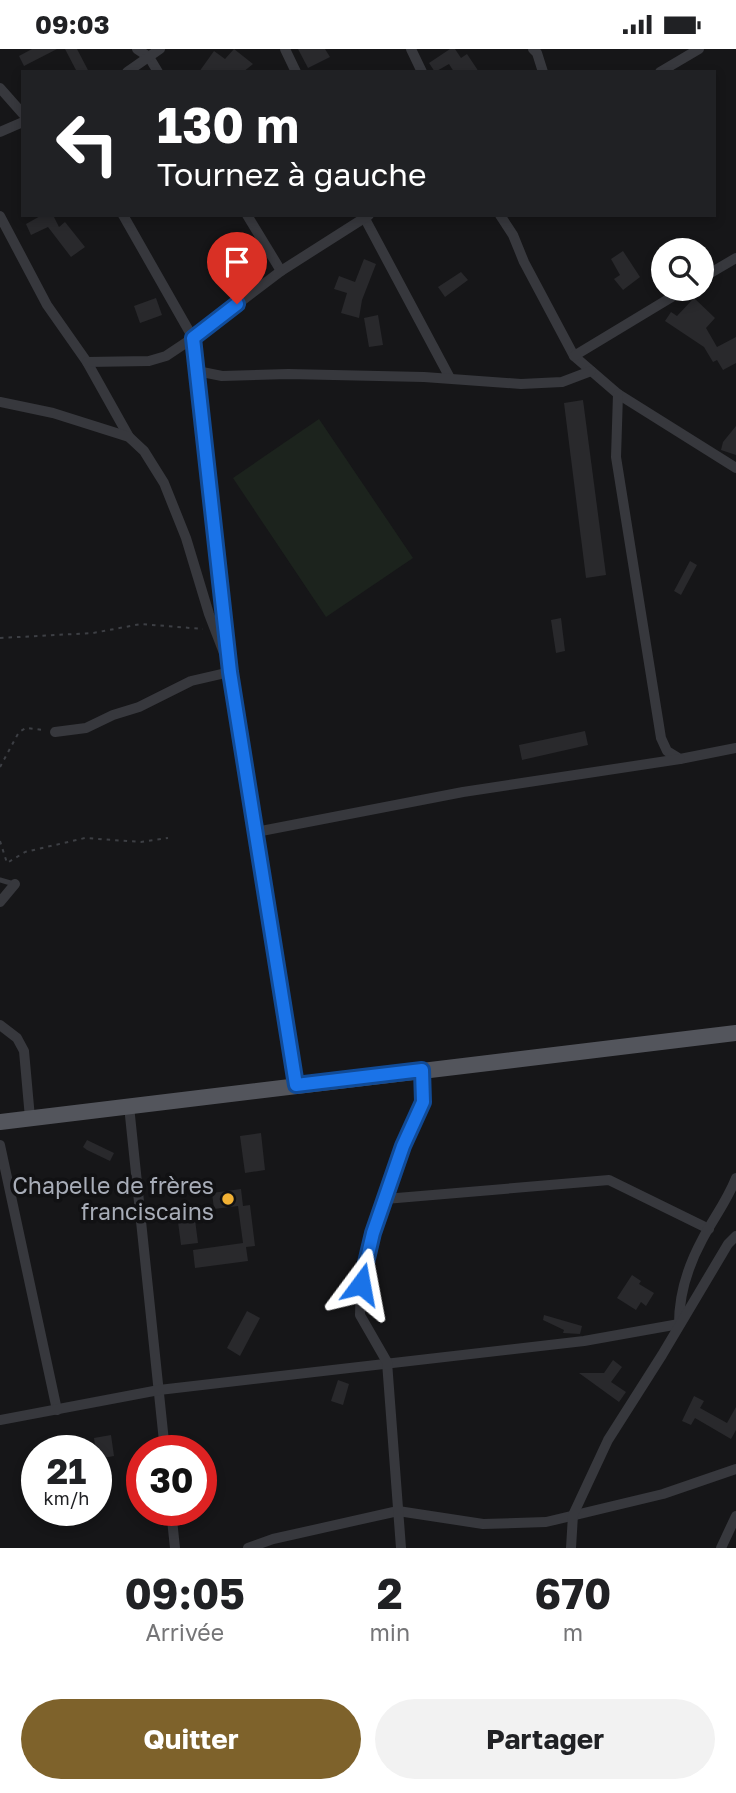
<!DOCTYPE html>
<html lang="fr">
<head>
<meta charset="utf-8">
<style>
	:root { --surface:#fff; --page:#f2f2f2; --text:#202124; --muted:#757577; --accent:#7e622b }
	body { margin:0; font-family:"Golos Text",sans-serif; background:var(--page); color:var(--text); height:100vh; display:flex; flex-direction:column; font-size:26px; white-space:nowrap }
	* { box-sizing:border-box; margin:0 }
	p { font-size:23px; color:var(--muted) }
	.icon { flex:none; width:38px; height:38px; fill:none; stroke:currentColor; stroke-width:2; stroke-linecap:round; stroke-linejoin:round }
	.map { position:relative; height:1499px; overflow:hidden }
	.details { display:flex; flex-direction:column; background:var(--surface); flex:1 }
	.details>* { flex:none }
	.guide { position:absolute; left:21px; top:21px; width:695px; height:147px; border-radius:0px; box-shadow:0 4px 10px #0003; background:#202124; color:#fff; overflow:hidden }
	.buttons { position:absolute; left:651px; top:189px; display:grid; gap:14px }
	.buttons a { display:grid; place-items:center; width:63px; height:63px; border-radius:50%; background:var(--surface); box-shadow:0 4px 10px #0003; font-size:35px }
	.speed { position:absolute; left:21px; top:1386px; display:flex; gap:14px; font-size:35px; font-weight:700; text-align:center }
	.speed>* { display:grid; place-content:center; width:91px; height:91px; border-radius:50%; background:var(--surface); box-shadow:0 4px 10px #0003; line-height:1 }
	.speed small { font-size:18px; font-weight:400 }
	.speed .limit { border:10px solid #d22; background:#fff; color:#111 }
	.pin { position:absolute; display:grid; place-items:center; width:60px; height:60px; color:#fff; margin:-72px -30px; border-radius:50% 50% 50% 0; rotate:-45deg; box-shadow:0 0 7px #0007 }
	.pin .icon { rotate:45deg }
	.me { position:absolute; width:77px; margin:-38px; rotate:13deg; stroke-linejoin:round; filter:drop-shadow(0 0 5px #0008) }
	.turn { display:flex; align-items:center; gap:24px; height:147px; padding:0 21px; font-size:32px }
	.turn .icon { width:91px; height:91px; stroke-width:2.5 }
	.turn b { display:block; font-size:49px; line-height:60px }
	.eta { display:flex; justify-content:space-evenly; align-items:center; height:119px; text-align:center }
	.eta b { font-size:42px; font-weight:700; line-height:49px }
	.primary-button { display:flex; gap:14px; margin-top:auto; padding:14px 21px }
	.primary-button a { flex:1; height:80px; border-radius:42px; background:var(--accent); color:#fff; font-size:28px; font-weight:700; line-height:80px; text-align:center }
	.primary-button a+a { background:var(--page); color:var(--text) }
	.status { display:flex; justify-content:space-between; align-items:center; height:49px; padding:0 35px; background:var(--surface); direction:ltr }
	.status svg { height:19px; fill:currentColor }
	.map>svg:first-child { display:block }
	.green { fill:#1c231d }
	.building { fill:#29292c }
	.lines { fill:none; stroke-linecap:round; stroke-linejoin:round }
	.path { stroke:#3d3f44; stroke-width:2; stroke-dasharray:3.5 5; stroke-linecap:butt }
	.service { stroke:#37383d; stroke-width:5 }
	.minor { stroke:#37383d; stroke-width:10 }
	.primary { stroke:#53555c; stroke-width:16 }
	.route-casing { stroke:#114b97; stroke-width:18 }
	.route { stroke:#1a73e8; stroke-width:12 }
	.poi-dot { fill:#f2b134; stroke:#111113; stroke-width:2.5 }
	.labels { text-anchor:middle; stroke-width:7; stroke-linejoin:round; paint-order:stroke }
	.poi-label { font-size:23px; fill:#a8adb8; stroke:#111113; text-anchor:end }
</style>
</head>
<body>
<div class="status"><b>09:03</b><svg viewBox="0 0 49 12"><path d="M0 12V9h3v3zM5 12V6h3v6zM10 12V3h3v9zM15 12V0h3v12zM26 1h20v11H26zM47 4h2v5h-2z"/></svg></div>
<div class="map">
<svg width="736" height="1499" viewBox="0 0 736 1499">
	<rect width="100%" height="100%" fill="#161618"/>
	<path class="green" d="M319 370 413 509 326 568 233 429Z"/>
	<g class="building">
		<path d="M32 0H57L24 17 19 7Z"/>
		<path d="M65 0H77L89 23H77Z"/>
		<path d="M234 0 253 15 243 23H199L214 2 225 10Z"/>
		<path d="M298 0H325L330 8 308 19Z"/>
		<path d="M450 0H455L461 9 467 5 479 23H454L449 15 435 23 429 14Z"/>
		<path d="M42 166H53L59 178 65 173 85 198 71 208 48 178 31 186 26 175Z"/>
		<path d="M623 202 640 228 623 241 614 230 620 226 611 210Z"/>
		<path d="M364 210 376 215 362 251 359 269 341 264 347 244 334 240 339 227 355 233Z"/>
		<path d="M461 223 468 231 445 248 438 238Z"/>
		<path d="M156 249 162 266 140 274 134 257Z"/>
		<path d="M694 249 715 269 706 279 717 298 736 288V314L723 321 717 311 713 313 704 298 665 272 671 263 677 267Z"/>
		<path d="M378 266 383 296 369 298 364 269Z"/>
		<path d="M583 351 606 526 586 529 564 354Z"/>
		<path d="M736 377V406L721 401 723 393Z"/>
		<path d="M690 512 697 516 681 546 674 542Z"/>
		<path d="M561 569 565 602 556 604 551 571Z"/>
		<path d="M585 682 588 696 522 711 519 696Z"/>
		<path d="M261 1084 265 1121 245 1124 240 1087Z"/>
		<path d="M87 1091 114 1104 110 1112 87 1101 83 1098Z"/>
		<path d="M241 1140 243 1157 250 1156 255 1197 246 1198 248 1212 195 1219 193 1201 243 1194 238 1157 214 1160 212 1144Z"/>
		<path d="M193 1155 198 1194 181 1196 176 1157Z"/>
		<path d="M632 1226 641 1232 639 1235 654 1244 646 1257 641 1253 636 1261 617 1249Z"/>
		<path d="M247 1262 260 1269 240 1307 227 1299Z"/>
		<path d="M544 1266 582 1277 580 1285 563 1284 564 1281 543 1271Z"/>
		<path d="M613 1311 622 1318 611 1333 626 1343 619 1353 579 1324H604Z"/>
		<path d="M338 1331 349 1335 343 1356 331 1352Z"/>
		<path d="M694 1347 704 1352 700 1359 727 1374 736 1358V1381L731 1390 695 1369 691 1376 682 1372Z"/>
		<path d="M111 1386 114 1407 97 1410 94 1389Z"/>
	</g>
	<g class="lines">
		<g class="path">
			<path d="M0 589 93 584 141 575 203 580"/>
			<path d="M0 718 19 683 26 679 43 681"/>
			<path d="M0 792 7 814 25 803 85 789 141 793 168 789"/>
		</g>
		<path class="service" d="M0 831 14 835"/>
		<g class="minor">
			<path d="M137 0 149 8 158 23"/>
			<path d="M285 0 296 23"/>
			<path d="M411 0 422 23"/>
			<path d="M533 0 537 4 543 23"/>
			<path d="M127 23 160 0"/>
			<path d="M660 23 699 0"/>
			<path d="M0 39 23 65"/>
			<path d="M0 83 23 73"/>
			<path d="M123 166 193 289 230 623 296 1036"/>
			<path d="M247 166 281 222"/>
			<path d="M363 166 450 329"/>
			<path d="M500 166 513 186 524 213 574 307 618 345 736 419"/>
			<path d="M0 167 47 256 87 313 129 388"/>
			<path d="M702 229 736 209"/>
			<path d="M574 307 685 240"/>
			<path d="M87 313 149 312 166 307 193 289 281 222 369 166"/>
			<path d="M197 322 222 327 288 325 424 328 521 335 562 333 591 322"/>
			<path d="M618 345 616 408 661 689 667 702 680 710 736 699"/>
			<path d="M0 353 53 364 129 388 144 402 164 434 186 489 209 565 224 604"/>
			<path d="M55 683 86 679 113 666 139 658 191 632 230 623 229 618"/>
			<path d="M256 783 463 743 680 710"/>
			<path d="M0 853 15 835"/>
			<path d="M0 976 17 989 24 1002 30 1069"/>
			<path d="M129 1057 165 1402"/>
			<path d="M0 1096 57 1361"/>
			<path d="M385 1150 609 1131 709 1180"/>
			<path d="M0 1371 159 1341 584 1292 679 1275C679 1246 688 1217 702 1191 713 1170 727 1152 736 1129"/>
			<path d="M171 1461 175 1499"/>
			<path d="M248 1499 273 1490 398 1462 483 1475 546 1473 663 1445 736 1420"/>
			<path d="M401 1499 387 1313 360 1266 361 1235 373 1184 403 1097 423 1053 422 1021"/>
			<path d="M571 1499 573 1466 608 1391 662 1306 728 1195 736 1187"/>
			<path d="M721 1499 736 1467"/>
		</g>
		<path class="primary" d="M0 1073 736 984"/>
	</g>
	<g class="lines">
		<defs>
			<path id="route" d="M237 255 193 289 230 623 296 1036 422 1021 423 1053 403 1097 373 1184 361 1235"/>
		</defs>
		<use href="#route" class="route-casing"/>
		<use href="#route" class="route"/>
	</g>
	<circle class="poi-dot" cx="228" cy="1150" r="7"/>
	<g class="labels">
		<g class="poi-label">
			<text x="214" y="1145">Chapelle de frères<tspan x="214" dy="26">franciscains</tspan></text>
		</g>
	</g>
</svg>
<div class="buttons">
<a><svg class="icon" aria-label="search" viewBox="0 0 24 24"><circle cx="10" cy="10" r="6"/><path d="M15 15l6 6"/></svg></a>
</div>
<div class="speed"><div>21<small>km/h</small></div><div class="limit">30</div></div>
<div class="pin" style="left:237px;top:255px;background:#d93025"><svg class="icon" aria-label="arrive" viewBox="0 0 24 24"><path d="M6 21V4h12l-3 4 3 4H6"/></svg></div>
<svg class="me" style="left:361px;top:1235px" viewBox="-20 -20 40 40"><path d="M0-17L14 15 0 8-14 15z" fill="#1a73e8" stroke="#fff" stroke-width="4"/></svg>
<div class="guide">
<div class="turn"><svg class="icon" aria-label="left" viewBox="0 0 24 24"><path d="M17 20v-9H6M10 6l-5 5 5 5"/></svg><div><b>130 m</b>Tournez à gauche</div></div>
</div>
</div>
<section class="details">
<div class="eta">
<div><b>09:05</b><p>Arrivée</p></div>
<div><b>2</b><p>min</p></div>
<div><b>670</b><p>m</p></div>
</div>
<div class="primary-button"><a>Quitter</a><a>Partager</a></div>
</section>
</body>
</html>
